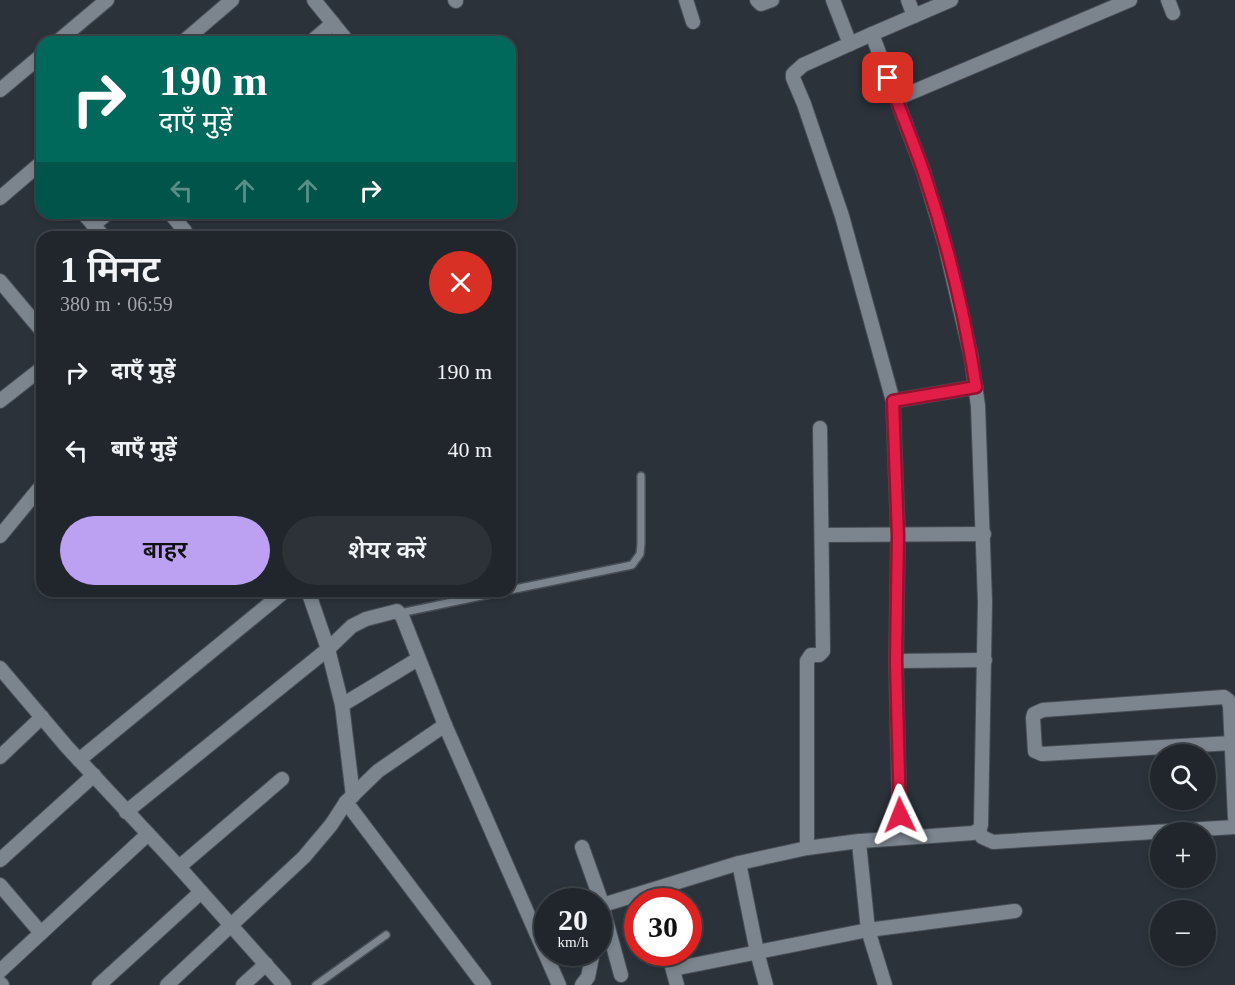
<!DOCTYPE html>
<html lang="hi">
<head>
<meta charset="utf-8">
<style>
	:root { --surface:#20262c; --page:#2d3238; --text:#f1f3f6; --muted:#a2a5a9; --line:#3d4348; --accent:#bca0f2 }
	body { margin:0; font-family:"Times New Roman","Noto Sans Devanagari",serif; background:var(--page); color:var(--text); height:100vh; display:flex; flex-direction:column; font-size:22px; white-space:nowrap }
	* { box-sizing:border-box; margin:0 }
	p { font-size:20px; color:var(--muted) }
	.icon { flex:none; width:33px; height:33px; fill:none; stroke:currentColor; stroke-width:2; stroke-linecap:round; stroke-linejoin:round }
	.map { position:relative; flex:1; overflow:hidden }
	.panel { position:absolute; left:36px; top:231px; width:480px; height:366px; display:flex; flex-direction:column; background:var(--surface); border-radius:18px; box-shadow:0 3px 9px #0003,0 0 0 2px var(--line) }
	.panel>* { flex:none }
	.hud { position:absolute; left:36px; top:36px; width:480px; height:183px; border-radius:18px; box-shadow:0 3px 9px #0003,0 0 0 2px var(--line); background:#00695c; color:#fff; overflow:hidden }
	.fabs { position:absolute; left:1150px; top:744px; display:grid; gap:12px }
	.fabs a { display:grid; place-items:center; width:66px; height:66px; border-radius:50%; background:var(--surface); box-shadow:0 3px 9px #0003,0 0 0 2px var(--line); font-size:30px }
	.speed { position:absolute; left:534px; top:888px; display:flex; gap:12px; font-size:30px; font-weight:700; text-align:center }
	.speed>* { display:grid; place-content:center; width:78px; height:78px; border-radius:50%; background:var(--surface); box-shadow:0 3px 9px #0003,0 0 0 2px var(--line); line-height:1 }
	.speed small { font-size:15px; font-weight:400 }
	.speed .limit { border:9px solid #d22; background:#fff; color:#111 }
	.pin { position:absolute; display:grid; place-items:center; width:51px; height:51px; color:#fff; margin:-26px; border-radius:12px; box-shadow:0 3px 9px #0006 }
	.me { position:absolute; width:66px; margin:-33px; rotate:358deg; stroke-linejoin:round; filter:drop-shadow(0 0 4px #0008) }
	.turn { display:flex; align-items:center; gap:21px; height:126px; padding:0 24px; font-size:27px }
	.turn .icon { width:78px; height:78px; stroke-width:2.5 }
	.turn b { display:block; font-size:42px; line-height:51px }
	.lanes { display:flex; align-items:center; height:57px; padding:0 24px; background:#0003; justify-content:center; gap:30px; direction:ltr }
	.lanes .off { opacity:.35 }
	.round { display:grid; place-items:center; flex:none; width:63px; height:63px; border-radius:32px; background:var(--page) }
	.head { display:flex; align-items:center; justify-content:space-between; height:102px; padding:0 24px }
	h1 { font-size:36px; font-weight:600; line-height:45px }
	.button { display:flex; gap:12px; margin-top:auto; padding:12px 24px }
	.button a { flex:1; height:69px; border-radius:36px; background:var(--accent); color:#111; font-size:24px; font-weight:600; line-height:69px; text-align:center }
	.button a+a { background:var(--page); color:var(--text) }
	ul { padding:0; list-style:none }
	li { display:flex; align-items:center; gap:18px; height:78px; padding:0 24px }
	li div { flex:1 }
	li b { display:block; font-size:22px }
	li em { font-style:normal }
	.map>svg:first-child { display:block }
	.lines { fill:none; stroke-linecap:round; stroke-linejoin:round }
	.lane-casing { stroke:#494f56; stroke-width:10 }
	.street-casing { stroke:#494f56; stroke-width:16 }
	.lane { stroke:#7c858e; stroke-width:7 }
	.street { stroke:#7c858e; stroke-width:14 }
	.route-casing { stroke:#92132f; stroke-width:15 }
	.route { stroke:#e11d48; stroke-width:10 }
</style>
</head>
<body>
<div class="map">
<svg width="1235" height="985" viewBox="0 0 1235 985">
	<rect width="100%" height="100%" fill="#2b323a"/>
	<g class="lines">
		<defs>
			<g id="lane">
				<path d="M510 590 632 565 640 554 641 544V476"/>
				<path d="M400 613 505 591"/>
				<path d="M316 985 386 935"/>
			</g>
			<g id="street">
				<path d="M314 0 348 42"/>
				<path d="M455 0 456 1"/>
				<path d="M686 0 693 22"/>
				<path d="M757 0 761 4 772 0"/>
				<path d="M833 0 850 44"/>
				<path d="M908 0 914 16"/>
				<path d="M1168 0 1173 13"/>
				<path d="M872 34 803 65 793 74V78L804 104 842 216 893 401 898 536 896 661 900 837"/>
				<path d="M57 42 107 0"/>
				<path d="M183 42 232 0"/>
				<path d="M311 42 333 23"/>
				<path d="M0 90 42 55"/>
				<path d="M896 99 1130 0"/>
				<path d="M0 198 42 162"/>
				<path d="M83 213 104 237"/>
				<path d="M170 213 185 231"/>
				<path d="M93 225 108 213"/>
				<path d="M0 281 42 331"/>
				<path d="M0 401 42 368"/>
				<path d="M893 401 976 387"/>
				<path d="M823 535 984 534"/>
				<path d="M0 536 42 485"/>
				<path d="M308 591 328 649 342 705 353 796"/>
				<path d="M896 661 985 660"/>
				<path d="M0 668 67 747 179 867 284 985"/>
				<path d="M342 705 418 659"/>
				<path d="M1232 743 1042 754 1035 751 1033 718 1034 714 1043 710 1224 697 1228 700 1230 706 1235 818"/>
				<path d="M0 757 42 717"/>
				<path d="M79 760 285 591"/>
				<path d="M346 802 484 985"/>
				<path d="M126 812 328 649 352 626 366 619 397 611 402 616 445 725 559 985"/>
				<path d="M979 830 982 837 993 842 1235 827"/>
				<path d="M582 847 603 906"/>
				<path d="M807 848V661L811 655H819L823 651 820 428"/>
				<path d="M0 860 94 775"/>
				<path d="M739 863 757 952 766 985"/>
				<path d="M179 867 282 779"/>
				<path d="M0 885 41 933"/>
				<path d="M668 952 677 985"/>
				<path d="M673 969 868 930 1015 911"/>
				<path d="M0 971 148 834"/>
				<path d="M621 975 603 909 606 904 739 863 807 848 859 841"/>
				<path d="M0 983 2 985"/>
				<path d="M99 985 201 892"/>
				<path d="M167 985 304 857 331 825 346 802 378 771 445 725"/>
				<path d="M243 985 266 964"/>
				<path d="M582 985 588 977 593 952"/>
				<path d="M885 985 868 930 859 843 861 841 973 833 979 830 981 825 985 602 978 406 971 356 945 244 924 173 872 34 951 0"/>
			</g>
		</defs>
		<use href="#lane" class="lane-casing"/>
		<use href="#street" class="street-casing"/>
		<use href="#lane" class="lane"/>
		<use href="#street" class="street"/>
	</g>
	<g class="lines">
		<defs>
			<path id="route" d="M888 78C900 110 913 141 924 173 947 242 965 315 976 387L893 401 898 536 896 661 900 815"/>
		</defs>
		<use href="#route" class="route-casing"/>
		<use href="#route" class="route"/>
	</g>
</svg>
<div class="fabs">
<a><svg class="icon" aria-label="search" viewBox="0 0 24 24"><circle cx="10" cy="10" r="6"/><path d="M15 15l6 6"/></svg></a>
<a>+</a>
<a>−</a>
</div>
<div class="speed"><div>20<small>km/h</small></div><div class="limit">30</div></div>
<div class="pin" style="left:888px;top:78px;background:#d93025"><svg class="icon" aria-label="arrive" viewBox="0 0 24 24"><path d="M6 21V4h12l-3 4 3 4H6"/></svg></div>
<svg class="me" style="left:900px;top:815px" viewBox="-20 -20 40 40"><path d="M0-17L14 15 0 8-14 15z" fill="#e11d48" stroke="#fff" stroke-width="4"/></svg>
<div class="hud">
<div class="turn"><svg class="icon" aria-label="right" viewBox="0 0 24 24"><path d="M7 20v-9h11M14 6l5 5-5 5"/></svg><div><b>190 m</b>दाएँ मुड़ें</div></div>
<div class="lanes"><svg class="icon off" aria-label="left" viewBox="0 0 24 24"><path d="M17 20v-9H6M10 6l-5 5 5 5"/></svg><svg class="icon off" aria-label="ahead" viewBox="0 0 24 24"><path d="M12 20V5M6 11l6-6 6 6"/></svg><svg class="icon off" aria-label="ahead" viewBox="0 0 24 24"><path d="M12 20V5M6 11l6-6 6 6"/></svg><svg class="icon" aria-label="right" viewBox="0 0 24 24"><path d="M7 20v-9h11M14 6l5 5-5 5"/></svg></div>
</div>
<section class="panel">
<div class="head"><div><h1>1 मिनट</h1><p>380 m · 06:59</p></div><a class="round" style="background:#d93025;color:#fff"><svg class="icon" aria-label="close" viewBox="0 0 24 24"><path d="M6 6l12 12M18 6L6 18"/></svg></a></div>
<ul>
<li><svg class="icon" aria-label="right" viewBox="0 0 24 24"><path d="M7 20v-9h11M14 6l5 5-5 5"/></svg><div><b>दाएँ मुड़ें</b></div><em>190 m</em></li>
<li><svg class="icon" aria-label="left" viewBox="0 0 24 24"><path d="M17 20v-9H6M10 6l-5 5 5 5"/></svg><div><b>बाएँ मुड़ें</b></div><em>40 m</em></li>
</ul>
<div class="button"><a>बाहर</a><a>शेयर करें</a></div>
</section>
</div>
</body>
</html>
